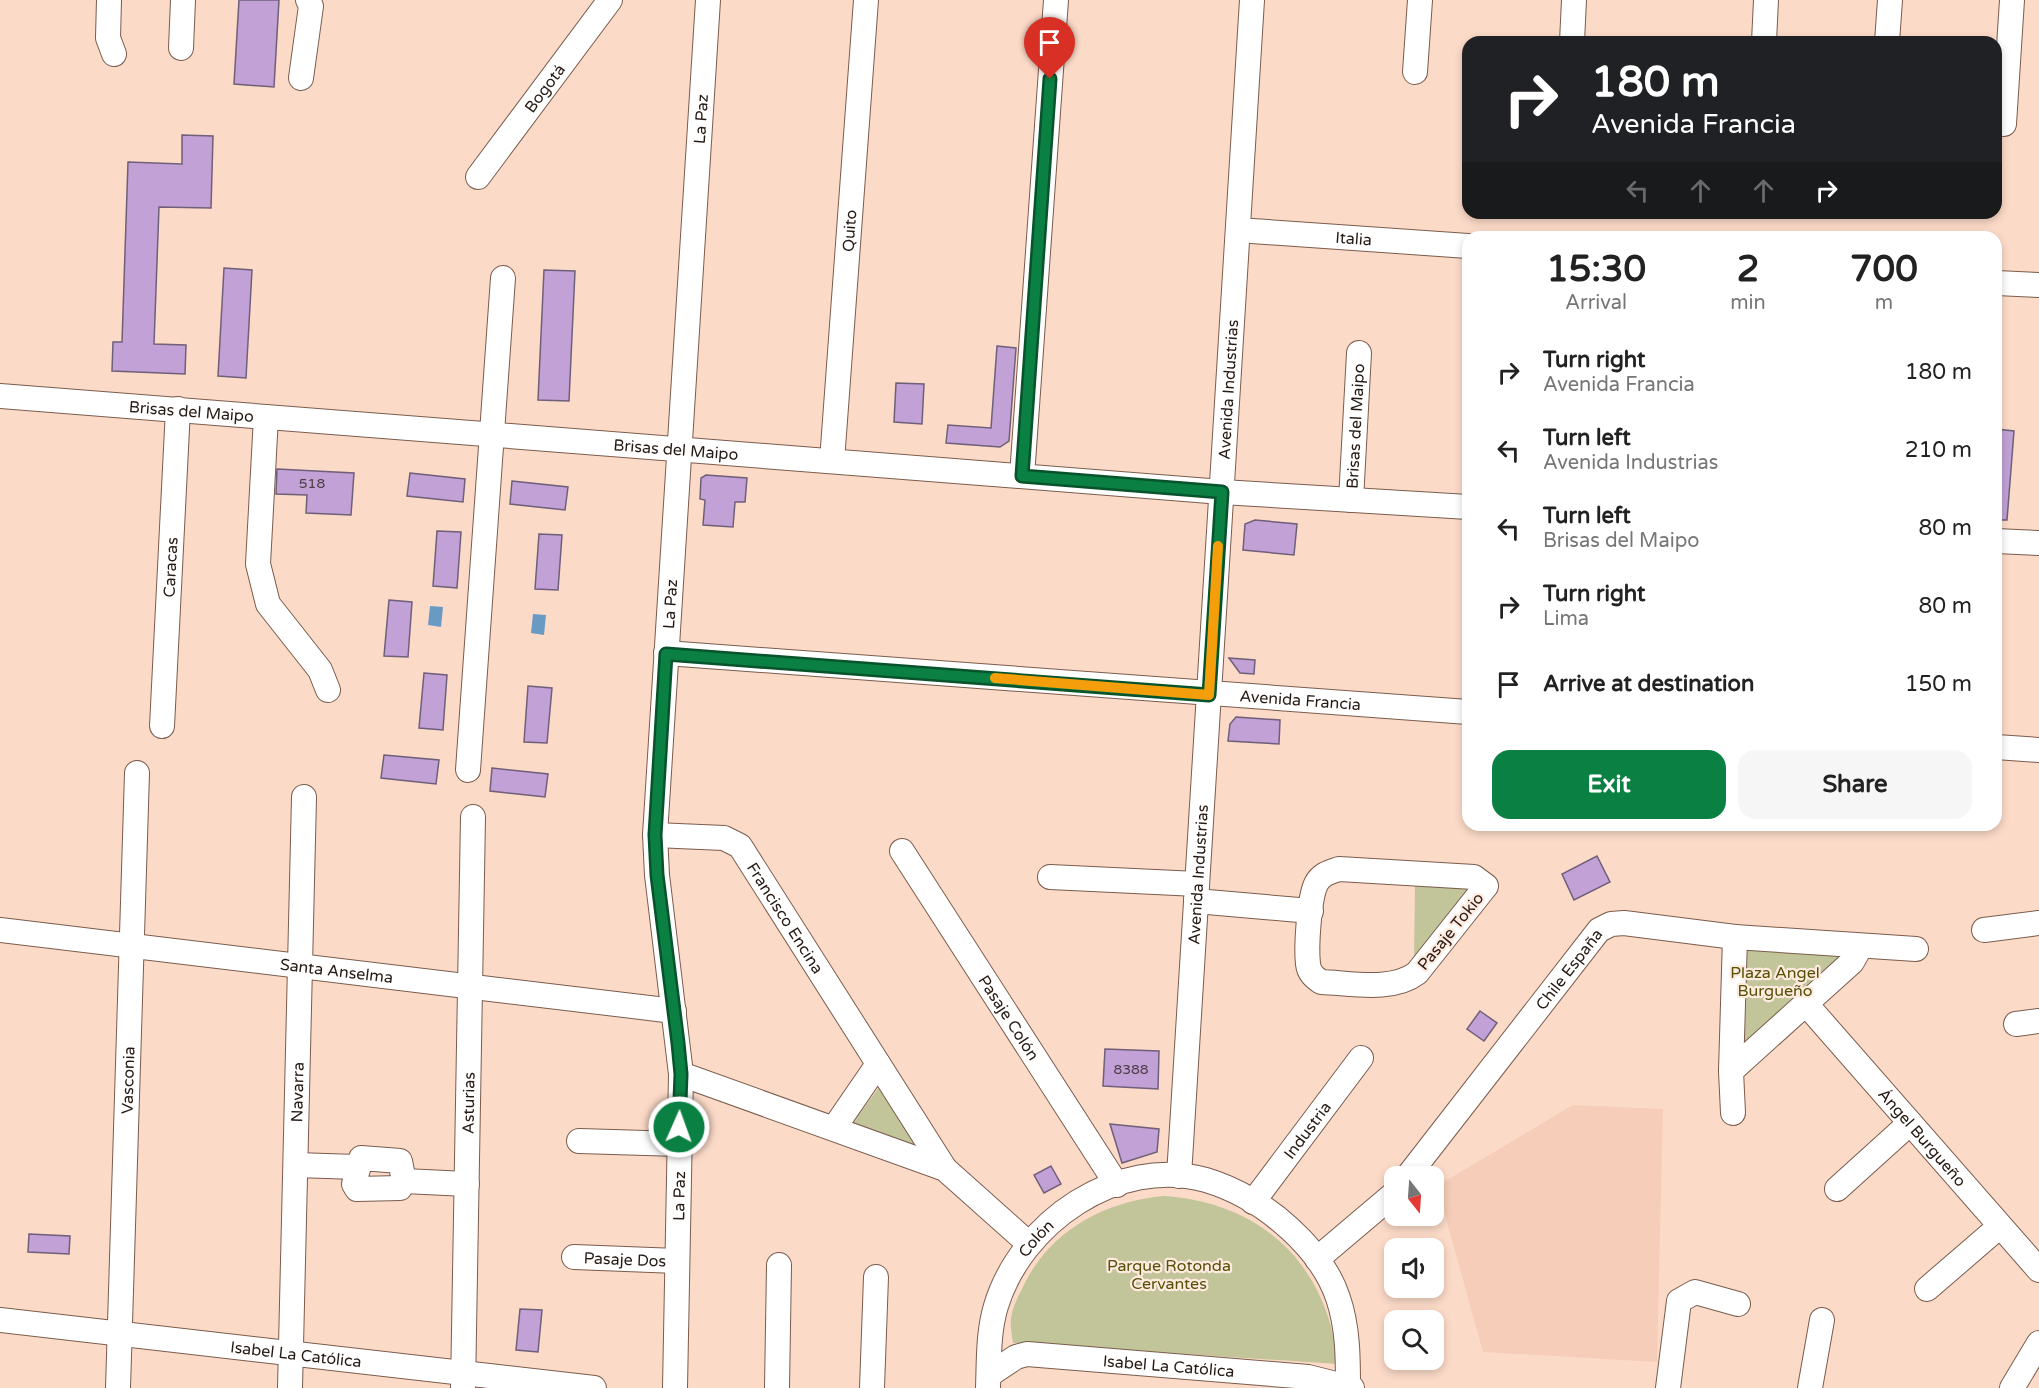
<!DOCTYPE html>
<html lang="en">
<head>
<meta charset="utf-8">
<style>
	:root { --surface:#fff; --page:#f6f6f6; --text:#222; --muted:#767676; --accent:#0b8043 }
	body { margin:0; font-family:"Varela Round",sans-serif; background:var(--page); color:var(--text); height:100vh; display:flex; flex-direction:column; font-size:22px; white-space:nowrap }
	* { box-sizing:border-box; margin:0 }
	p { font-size:20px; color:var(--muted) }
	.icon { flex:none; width:33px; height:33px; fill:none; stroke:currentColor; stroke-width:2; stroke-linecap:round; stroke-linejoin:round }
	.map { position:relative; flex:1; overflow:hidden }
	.details { position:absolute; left:1462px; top:231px; width:540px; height:600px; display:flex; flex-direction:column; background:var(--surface); border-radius:18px; box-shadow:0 3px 9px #0003 }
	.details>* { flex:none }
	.banner { position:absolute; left:1462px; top:36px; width:540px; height:183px; border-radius:18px; box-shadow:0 3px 9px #0003; background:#202124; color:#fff; overflow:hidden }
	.needle { width:39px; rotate:163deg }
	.buttons { position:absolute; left:1384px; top:1166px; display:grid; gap:12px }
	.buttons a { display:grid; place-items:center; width:60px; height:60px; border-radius:12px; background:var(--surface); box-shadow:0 3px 9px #0003; font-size:30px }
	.pin { position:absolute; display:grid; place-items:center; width:51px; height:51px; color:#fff; margin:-62px -26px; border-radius:50% 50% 50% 0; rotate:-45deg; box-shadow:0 0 6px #0007 }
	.pin .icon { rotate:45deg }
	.me { position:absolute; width:66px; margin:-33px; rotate:2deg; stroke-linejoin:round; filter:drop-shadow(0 0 4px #0008) }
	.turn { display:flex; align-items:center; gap:21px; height:126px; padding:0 30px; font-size:27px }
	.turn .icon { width:78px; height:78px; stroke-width:2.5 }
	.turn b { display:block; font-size:42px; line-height:51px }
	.lanes { display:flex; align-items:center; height:57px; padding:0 30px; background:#0003; justify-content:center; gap:30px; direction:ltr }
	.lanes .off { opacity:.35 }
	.eta { display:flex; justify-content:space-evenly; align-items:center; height:102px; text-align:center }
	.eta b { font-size:36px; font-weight:800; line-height:42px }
	.button { display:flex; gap:12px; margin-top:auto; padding:12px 30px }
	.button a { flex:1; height:69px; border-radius:18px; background:var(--accent); color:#fff; font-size:24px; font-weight:800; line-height:69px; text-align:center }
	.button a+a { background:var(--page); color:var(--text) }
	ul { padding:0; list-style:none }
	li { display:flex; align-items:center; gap:18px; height:78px; padding:0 30px }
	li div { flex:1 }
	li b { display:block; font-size:22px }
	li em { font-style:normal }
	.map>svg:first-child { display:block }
	.built { fill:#f6cdb8 }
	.green { fill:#c2c499 }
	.water { fill:#699ac4 }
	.building { fill:#c1a1d6; stroke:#6f5f79; stroke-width:1.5 }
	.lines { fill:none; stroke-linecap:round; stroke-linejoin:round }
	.minor-casing { stroke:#7a5c4d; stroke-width:26 }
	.minor { stroke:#fff; stroke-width:24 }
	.route-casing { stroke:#07532c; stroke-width:15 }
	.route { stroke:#0b8043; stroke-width:10 }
	.slow { stroke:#f59e0b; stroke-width:10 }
	.labels { text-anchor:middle; stroke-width:4.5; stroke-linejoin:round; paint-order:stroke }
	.number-label { font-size:14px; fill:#4d3c44 }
	.street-label { font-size:16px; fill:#261a14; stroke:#ffeae0 }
	.park-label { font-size:16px; fill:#525206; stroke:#ffeae0 }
</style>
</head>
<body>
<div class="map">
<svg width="2039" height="1388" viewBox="0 0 2039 1388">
	<rect width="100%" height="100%" fill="#fcdac8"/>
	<path class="built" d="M1573 1105 1663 1109 1657 1362 1483 1352 1437 1186Z"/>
	<g class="green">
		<path d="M1415 882 1474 887 1414 964Z"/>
		<path d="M1750 946 1835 951 1842 966 1749 1050 1738 1039 1743 952Z"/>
		<path d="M883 1082 931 1156 850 1126Z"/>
		<path d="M1163 1196C1262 1202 1328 1265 1338 1364L1013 1343C1012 1335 1010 1327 1011 1319 1012 1309 1017 1298 1022 1289 1048 1232 1102 1202 1163 1196Z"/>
	</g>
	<g class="water">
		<path d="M430 606 443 607 441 627 428 625Z"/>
		<path d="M533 614 546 615 544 635 531 633Z"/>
	</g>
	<g class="building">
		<path d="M239 0H279L274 87 234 84Z"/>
		<path d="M182 135 213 136 211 208 159 207 154 344 186 345 185 374 112 371 113 342H122L128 162 182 164Z"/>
		<path d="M224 268 252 270 246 378 218 376Z"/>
		<path d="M544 270 575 271 569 401 538 400Z"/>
		<path d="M997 346 1016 348 1009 441 1000 447 946 443 948 425 991 428Z"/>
		<path d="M896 383 924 384 922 424 894 422Z"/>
		<path d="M1996 429 2014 431 2007 520H1996Z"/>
		<path d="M277 469 354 473 351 515 306 513 307 495 276 494Z"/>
		<path d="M410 473 465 479 463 502 407 496Z"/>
		<path d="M706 475 747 478 745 502H735L733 527 703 525 705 500 700 499 701 478Z"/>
		<path d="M512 481 568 487 565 510 510 504Z"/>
		<path d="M1255 520 1297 524 1294 555 1243 550 1245 524Z"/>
		<path d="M437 531 461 532 457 588 433 586Z"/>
		<path d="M539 534 562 535 558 590 535 589Z"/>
		<path d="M389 600 412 602 408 657 384 656Z"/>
		<path d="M1229 658 1255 660 1254 674 1240 673Z"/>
		<path d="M424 673 447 675 443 730 419 728Z"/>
		<path d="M528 686 552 688 547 743 524 742Z"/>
		<path d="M1236 717 1280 720 1279 744 1228 741 1230 724Z"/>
		<path d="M384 755 439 760 436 784 381 778Z"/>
		<path d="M492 768 548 774 545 797 490 791Z"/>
		<path d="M1597 856 1610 882 1574 900 1562 874Z"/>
		<path d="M1480 1011 1497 1023 1484 1041 1467 1029Z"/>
		<path d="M1105 1049 1159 1051 1158 1089 1103 1086Z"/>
		<path d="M1110 1124 1159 1129 1157 1152 1122 1163Z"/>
		<path d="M1051 1166 1061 1184 1044 1193 1034 1175Z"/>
		<path d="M29 1234 70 1236 69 1254 28 1252Z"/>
		<path d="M520 1309 542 1310 538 1352 516 1350Z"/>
	</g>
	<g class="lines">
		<defs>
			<g id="minor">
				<path d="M109 0 108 38 114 54"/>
				<path d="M1572 42 1574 0"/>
				<path d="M1764 42 1766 0"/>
				<path d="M1887 42 1890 0"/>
				<path d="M181 48 183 0"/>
				<path d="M1415 72 1420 0"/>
				<path d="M301 78 311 6 308 0"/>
				<path d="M2004 124 2012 0"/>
				<path id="s1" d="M478 177 610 0"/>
				<path id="s2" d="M1238 230 1468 246"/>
				<path d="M1996 283 2039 285"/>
				<path id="s3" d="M0 396 1222 492 1468 507"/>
				<path d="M266 417 258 564 268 604 320 670 328 690"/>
				<path id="s4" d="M832 461 866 0"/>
				<path d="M1022 476 1056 0"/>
				<path id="s5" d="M1351 500 1359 353"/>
				<path d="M1996 541 2039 543"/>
				<path id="s6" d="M666 653 1468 712"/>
				<path id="s7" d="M162 726 178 409"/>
				<path d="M1996 747 2039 750"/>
				<path d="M468 770 503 278"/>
				<path id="s8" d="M655 835 724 838 740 846 945 1169 1029 1244"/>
				<path id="s9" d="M902 851 1117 1185"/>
				<path d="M1339 869 1474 877 1486 886 1417 973C1392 992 1351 983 1321 982 1314 977 1309 973 1308 964 1306 947 1309 899 1316 884 1321 874 1330 872 1339 869Z"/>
				<path d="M1050 877 1197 884"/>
				<path d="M1196 901 1311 911"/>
				<path id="s10" d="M0 930 674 1011"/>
				<path d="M1984 930 2039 923"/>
				<path id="s11" d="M1806 1004 2039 1270"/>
				<path d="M2016 1024 2039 1021"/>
				<path d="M1731 1071 1852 962 1861 946"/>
				<path d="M681 1074 945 1169"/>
				<path d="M1733 1113 1731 1071 1735 937"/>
				<path d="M834 1128 878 1064"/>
				<path d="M579 1141 679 1144"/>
				<path d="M361 1158 400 1161 404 1181 400 1188 357 1189 354 1184Z"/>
				<path d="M296 1165 357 1167"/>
				<path id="s12" d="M1179 1176 1252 0"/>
				<path id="s13" d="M1408 1176 1599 930 1611 924 1624 923 1735 937 1916 949"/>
				<path d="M404 1181 467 1184"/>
				<path d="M1837 1189 1910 1123"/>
				<path id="s14" d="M1253 1202 1361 1058"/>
				<path id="s15" d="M574 1257 677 1261"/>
				<path d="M1317 1259 1395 1193"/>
				<path d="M1927 1289 2000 1226"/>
				<path id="s16" d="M0 1320 594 1388"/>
				<path id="s17" d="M989 1375 1016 1357 1027 1354 1308 1377 1352 1388"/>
				<path id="s18" d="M118 1388 137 773"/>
				<path id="s19" d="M290 1388 304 797"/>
				<path id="s20" d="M463 1388 473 817"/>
				<path id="s21" d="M675 1388 681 1074 657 875 655 835 708 0"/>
				<path d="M777 1388 779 1265"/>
				<path d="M872 1388 876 1277"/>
				<path id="s22" d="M988 1388C989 1361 988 1332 996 1306 1021 1223 1117 1155 1206 1180 1236 1189 1266 1207 1289 1228 1309 1246 1329 1271 1338 1298 1348 1327 1348 1358 1348 1388"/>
				<path d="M1668 1388 1679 1301 1695 1292 1738 1304"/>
				<path d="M1810 1388 1822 1320"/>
				<path d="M2012 1388 2039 1343"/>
			</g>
		</defs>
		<use href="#minor" class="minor-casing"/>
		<use href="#minor" class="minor"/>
	</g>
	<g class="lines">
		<defs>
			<path id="route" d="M679 1127 681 1074 678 1043 657 875 655 835 666 654 1209 695 1222 492 1022 476 1050 79"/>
		</defs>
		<use href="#route" class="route-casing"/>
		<use href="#route" class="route"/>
		<path class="slow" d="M995 678 1209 695 1218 546"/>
	</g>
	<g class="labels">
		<g class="number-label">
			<text x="312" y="488">518</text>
			<text x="1131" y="1074">8388</text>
		</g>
		<g class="street-label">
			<text dy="6" stroke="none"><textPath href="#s1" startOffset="111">Bogotá</textPath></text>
			<text dy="6" stroke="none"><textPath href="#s21" startOffset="1272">La Paz</textPath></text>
			<text dy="6" stroke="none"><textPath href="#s4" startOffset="231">Quito</textPath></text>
			<text dy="6" stroke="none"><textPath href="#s2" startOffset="116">Italia</textPath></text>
			<text dy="6" stroke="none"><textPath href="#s12" startOffset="788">Avenida Industrias</textPath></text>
			<text dy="6" stroke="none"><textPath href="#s3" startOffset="192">Brisas del Maipo</textPath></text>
			<text dy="6" stroke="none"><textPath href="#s5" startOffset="74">Brisas del Maipo</textPath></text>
			<text dy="6" stroke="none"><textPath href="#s3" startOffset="678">Brisas del Maipo</textPath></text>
			<text dy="6" stroke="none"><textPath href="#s7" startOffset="159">Caracas</textPath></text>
			<text dy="6" stroke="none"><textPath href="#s21" startOffset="786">La Paz</textPath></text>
			<text dy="6" stroke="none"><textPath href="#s6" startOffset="636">Avenida Francia</textPath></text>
			<text dy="6" stroke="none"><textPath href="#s12" startOffset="302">Avenida Industrias</textPath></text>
			<text dy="6" stroke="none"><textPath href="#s8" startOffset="172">Francisco Encina</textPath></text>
			<text transform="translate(1450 931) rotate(-51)" y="6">Pasaje Tokio</text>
			<text dy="6" stroke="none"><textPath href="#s10" startOffset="339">Santa Anselma</textPath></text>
			<text dy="6" stroke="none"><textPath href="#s13" startOffset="262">Chile España</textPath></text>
			<text dy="6" stroke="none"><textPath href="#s9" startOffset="198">Pasaje Colón</textPath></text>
			<text dy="6" stroke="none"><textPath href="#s18" startOffset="308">Vasconia</textPath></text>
			<text dy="6" stroke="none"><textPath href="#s19" startOffset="296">Navarra</textPath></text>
			<text dy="6" stroke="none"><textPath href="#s20" startOffset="285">Asturias</textPath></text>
			<text dy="6" stroke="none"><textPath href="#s14" startOffset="90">Industria</textPath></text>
			<text dy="6" stroke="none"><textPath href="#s11" startOffset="177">Ángel Burgueño</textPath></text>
			<text dy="6" stroke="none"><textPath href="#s21" startOffset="192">La Paz</textPath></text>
			<text dy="6" stroke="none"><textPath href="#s22" startOffset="162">Colón</textPath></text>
			<text dy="6" stroke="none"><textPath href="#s15" startOffset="51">Pasaje Dos</textPath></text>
			<text dy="6" stroke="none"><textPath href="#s16" startOffset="298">Isabel La Católica</textPath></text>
			<text dy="6" stroke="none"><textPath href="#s17" startOffset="186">Isabel La Católica</textPath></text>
		</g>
		<g class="park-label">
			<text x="1775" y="978">Plaza Angel<tspan x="1775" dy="18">Burgueño</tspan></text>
			<text x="1169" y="1271">Parque Rotonda<tspan x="1169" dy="18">Cervantes</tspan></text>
		</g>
	</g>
</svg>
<div class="buttons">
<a><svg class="needle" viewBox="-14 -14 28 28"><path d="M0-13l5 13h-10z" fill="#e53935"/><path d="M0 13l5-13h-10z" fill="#767676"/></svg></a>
<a><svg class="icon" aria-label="sound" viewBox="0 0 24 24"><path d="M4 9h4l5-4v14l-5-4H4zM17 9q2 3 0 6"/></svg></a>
<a><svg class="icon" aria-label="search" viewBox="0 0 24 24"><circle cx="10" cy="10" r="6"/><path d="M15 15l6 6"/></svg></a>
</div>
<div class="pin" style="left:1050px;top:79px;background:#d93025"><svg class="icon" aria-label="arrive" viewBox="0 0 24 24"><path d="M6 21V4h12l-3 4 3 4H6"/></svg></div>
<svg class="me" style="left:679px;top:1127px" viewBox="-20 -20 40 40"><circle r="17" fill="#0b8043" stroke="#fff" stroke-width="3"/><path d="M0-11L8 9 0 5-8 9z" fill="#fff"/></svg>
<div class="banner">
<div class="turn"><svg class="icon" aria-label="right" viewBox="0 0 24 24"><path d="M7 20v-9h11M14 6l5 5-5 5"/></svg><div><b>180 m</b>Avenida Francia</div></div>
<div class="lanes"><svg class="icon off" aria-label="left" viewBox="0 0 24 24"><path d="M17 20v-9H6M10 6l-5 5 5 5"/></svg><svg class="icon off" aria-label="ahead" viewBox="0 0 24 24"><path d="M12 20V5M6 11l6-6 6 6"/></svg><svg class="icon off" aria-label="ahead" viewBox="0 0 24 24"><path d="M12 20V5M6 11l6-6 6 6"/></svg><svg class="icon" aria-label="right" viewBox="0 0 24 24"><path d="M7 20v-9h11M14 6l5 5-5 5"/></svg></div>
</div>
<section class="details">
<div class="eta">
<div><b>15:30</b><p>Arrival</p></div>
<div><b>2</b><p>min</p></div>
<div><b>700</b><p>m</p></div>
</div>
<ul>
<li><svg class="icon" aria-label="right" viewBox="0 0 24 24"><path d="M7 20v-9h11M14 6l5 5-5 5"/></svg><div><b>Turn right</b><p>Avenida Francia</p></div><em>180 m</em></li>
<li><svg class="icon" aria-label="left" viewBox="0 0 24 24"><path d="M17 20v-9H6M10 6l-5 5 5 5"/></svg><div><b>Turn left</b><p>Avenida Industrias</p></div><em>210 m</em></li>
<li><svg class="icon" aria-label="left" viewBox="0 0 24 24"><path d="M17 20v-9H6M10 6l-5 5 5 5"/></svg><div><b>Turn left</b><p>Brisas del Maipo</p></div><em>80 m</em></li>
<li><svg class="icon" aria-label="right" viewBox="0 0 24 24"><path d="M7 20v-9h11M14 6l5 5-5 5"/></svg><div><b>Turn right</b><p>Lima</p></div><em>80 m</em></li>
<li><svg class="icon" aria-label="arrive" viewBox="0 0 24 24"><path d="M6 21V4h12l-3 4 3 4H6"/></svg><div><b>Arrive at destination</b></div><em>150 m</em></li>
</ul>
<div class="button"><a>Exit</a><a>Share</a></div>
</section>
</div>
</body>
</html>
